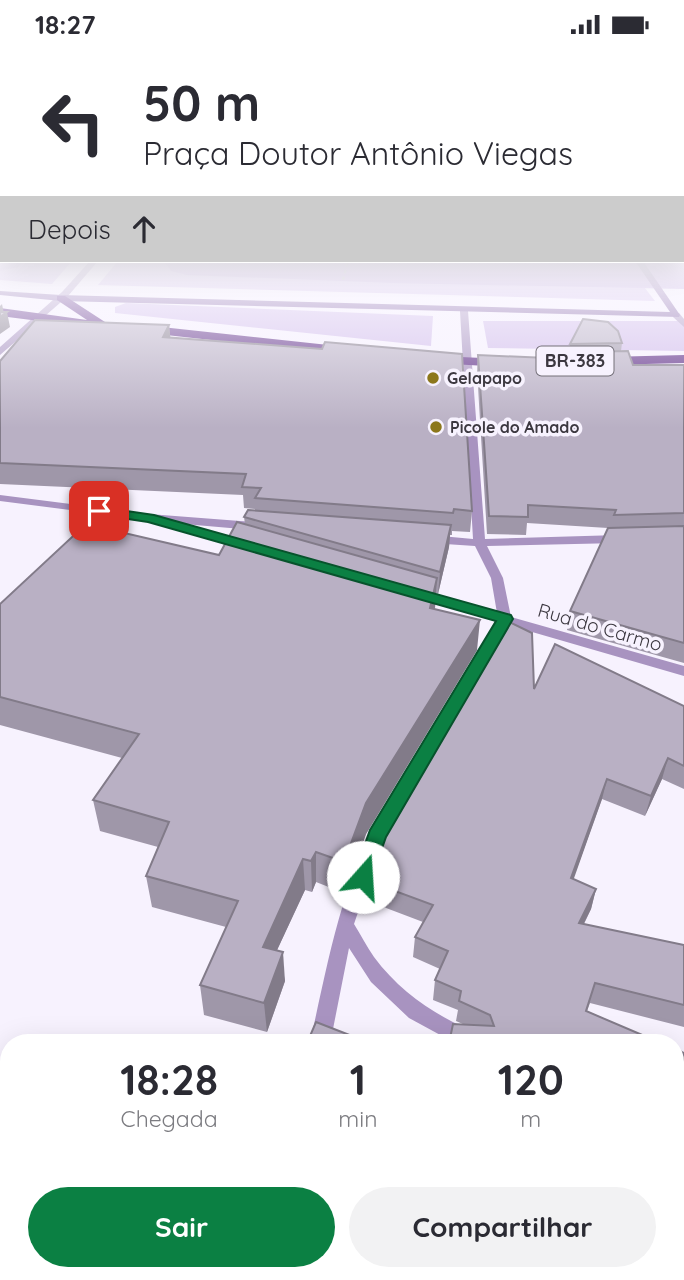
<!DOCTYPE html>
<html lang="pt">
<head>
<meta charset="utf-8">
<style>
	:root { --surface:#fff; --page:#f2f2f3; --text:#2b2b33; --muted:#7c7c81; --accent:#0b8043 }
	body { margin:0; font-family:Quicksand,sans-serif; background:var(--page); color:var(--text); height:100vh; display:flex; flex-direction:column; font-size:26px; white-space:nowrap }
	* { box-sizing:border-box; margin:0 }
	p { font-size:23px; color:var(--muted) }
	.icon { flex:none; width:38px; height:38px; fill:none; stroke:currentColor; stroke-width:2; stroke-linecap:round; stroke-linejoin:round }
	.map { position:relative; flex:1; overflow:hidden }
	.details { position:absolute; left:0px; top:985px; width:684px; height:247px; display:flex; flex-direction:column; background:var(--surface); border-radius:28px 28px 0 0; box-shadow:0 7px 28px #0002 }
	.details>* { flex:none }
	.hud { position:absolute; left:0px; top:0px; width:684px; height:214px; box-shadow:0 7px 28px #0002; background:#fff; color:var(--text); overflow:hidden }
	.pin { position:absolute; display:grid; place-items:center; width:60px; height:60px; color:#fff; margin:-30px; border-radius:14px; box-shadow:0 4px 10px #0006 }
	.me { position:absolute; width:77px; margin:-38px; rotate:19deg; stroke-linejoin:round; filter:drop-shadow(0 0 5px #0008) }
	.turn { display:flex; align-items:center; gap:24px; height:147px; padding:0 28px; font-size:32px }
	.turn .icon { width:91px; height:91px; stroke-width:2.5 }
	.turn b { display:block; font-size:49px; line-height:60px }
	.then { display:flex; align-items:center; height:66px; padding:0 28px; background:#0003; gap:14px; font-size:26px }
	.eta { display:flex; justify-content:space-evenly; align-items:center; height:119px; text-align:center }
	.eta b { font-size:42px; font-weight:700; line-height:49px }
	.button { display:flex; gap:14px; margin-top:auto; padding:14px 28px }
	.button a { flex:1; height:80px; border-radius:42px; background:var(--accent); color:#fff; font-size:28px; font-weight:700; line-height:80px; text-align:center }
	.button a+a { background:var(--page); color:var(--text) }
	.status { display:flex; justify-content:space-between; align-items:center; height:49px; padding:0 35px; background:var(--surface); direction:ltr }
	.status svg { height:19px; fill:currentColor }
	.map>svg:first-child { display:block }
	.green { fill:#d1bceb }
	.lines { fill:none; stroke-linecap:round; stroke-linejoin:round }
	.river { fill:#ba9cdc; fill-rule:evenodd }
	.path { stroke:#b3afb9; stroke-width:2.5; stroke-dasharray:3.5 3.5; stroke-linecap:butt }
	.minor { fill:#a893c0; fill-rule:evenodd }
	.tertiary { fill:#a893c0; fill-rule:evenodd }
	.secondary { fill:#8363a5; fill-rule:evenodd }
	.trunk { fill:#5e2e86; fill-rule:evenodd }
	.wall { fill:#9f97a9 }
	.shaded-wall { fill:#827b89 }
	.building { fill:#b9b0c4; stroke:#827b89; stroke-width:2 }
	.route { fill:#0b8043; stroke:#07532c; stroke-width:2 }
	.poi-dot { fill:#8c771b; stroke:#f7f2fe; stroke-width:2.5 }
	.labels { text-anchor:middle; stroke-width:7; stroke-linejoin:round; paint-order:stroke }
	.far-poi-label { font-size:16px; font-weight:bold; fill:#3c3840; stroke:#f7f2fe; text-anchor:start }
	.shield { fill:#f7f2fe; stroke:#747079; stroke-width:2 }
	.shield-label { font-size:18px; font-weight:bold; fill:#3c3840 }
	.street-label { font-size:19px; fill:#3c3840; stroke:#f7f2fe }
</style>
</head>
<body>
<div class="status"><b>18:27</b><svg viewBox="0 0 49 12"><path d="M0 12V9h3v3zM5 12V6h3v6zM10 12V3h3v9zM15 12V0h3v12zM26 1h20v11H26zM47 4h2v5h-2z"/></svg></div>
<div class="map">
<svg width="684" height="1231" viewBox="0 0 684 1231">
	<rect width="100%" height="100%" fill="#f7f2fe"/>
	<g class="green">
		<path d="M0 207 2 212H72L52 235 0 231Z"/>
		<path d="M118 212H624L655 252 98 236Z"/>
		<path d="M126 254 433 267 431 297 115 264V258Z"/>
		<path d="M483 272H679L684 277V302L488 299Z"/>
	</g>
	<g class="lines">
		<g class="river">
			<path d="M0 207 2 212H22L18 218 0 222Z"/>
			<path d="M164 212H684V240L393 234 187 226 171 222Z"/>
		</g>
		<path class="path" d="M343 231 348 212"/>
		<g class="minor">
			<path d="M90 212H98L68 247 0 306V298L62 243Z"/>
			<path d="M464 259 468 262 485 490 619 486 625 490 619 494 487 497 503 529 511 568 684 617V627L508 576 454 669H444L442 665 497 572 415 549 414 546 420 542 497 564 491 529 475 497 430 494 424 490 430 486 473 490 460 262Z"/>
			<path d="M0 446 149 465 253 473 259 477 253 481 184 475 249 493 251 496 249 499 245 500 177 481 175 478 179 475 0 452Z"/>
			<path d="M395 748 401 750 403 754 384 787 354 875C361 886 367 898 374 908 403 947 441 970 486 988L489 994H455L409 969 371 933 349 899 333 980 330 986 323 989 316 986 313 980C331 898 345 823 389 750Z"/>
			<path d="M9 1102V1127L0 1131V1106Z"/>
			<path d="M646 1223H671L674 1231H650Z"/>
		</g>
		<path class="tertiary" d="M673 264H679L684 270V278L673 268Z"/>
		<path class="secondary" d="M635 212H643L680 266 679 268 61 252 0 246V242L61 246 670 263Z"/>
		<g class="trunk">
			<path d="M57 247H65L105 273 99 277 92 274 86 278 0 267V259L87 271 57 251Z"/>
			<path d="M143 276 347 298 353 302 347 306 139 283 137 280Z"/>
			<path d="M684 306V314L607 316 601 312 607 308Z"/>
			<path d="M439 307 504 310 510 314 504 318 434 314 433 311Z"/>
		</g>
	</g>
	<g class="wall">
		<path d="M169 276 170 288 472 462 470 483 452 482V486H450L449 498 438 545 436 544 435 560 477 601 366 785 344 844 316 833 312 843 305 841 277 901 285 932 267 983 204 966 200 936 226 878 152 858 146 827 158 798 100 782 93 751 122 709 0 676V555L219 506 245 475 244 468 255 462V460L244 459 243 446 0 435V312Z"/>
		<path d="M622 294 621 302 633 316H684V614L567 581 570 562 608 479 527 474 526 486 487 485 477 322 478 306 568 310 570 295Z"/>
		<path d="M534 640 684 657V740L662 730 645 767 602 750 573 830 596 840 591 860 584 875 684 896V978L590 954 587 962 661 994 465 976 456 972 458 961 433 951 435 931 440 920 413 908 415 888 423 873 365 851V831Z"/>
		<path d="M676 1000 684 1004V1091L676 1087Z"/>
		<path d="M474 1223H620L623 1231H479Z"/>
	</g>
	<g class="shaded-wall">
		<path d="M2 255 4 265 7 263 10 278 0 285V257Z"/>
		<path d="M169 276 171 294 163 288Z"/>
		<path d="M451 476 449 498 438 545 440 523Z"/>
		<path d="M437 529 435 558 428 589 430 559Z"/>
		<path d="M480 571 477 601 366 785 344 844V813L366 754Z"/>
		<path d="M668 709 662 730 645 767 651 747Z"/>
		<path d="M607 730 602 750 567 849 571 829Z"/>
		<path d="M316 803V833L312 843 311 812Z"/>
		<path d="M303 810 305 841 265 927 263 898Z"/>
		<path d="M596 840 591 860 574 894 579 874Z"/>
		<path d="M283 903 285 932 267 983 264 954Z"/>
		<path d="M293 1223H307V1231H286Z"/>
	</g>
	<g class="building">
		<path d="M0 263H7L0 268Z"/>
		<path d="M583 270 608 273 618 282 622 294 570 295Z"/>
		<path d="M35 271 169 276 163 288 322 300 325 293 462 305 472 462 454 460 453 464 255 449 261 439 242 438 246 425 0 414V312Z"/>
		<path d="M628 302 633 316H684V464L614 466 616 461 528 456V468L489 467 478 306 571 310 569 303Z"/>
		<path d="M248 461 451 476 440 523 244 468Z"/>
		<path d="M237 473 437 529 430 559 480 571 366 754 344 813 316 803 311 812 303 810 263 898 283 903 264 954 200 936 238 852 146 827 169 773 93 751 139 685 0 648V555L86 475 219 506Z"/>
		<path d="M684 477V594L570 562 608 479Z"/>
		<path d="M505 571 532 584 534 640 555 595 684 657V717L668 709 651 747 607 730 571 829 596 840 579 874 684 896V956L595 934 586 962 661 994H449L453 975 494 977 490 966 459 952 461 942 435 931 448 902 415 888 433 856 365 831 387 768Z"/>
		<path d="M316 973 370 994H307Z"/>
		<path d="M676 1000 684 1004V1069L676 1066Z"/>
		<path d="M0 1124 9 1136V1223H293L286 1231H0Z"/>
		<path d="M491 1223H620L623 1231H495Z"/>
	</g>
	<linearGradient id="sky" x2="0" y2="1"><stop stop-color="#95aae3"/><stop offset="0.55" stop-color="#fbf9ff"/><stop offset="1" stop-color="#fbf9ff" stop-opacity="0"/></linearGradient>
	<rect width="684" height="379" fill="url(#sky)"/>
	<path class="route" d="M99 458 154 466 511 566 513 570 386 788 370 833 363 836 356 833 353 828 370 781 496 572 148 473 95 465 93 462Z"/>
	<g class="poi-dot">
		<circle cx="433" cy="329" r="7"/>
		<circle cx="436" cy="378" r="7"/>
	</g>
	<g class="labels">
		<g class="far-poi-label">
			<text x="447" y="335">Gelapapo</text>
			<text x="450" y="384">Picole do Amado</text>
		</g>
		<rect class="shield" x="536.5" y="297.5" width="77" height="29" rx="5"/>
		<g class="shield-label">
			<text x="575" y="318">BR-383</text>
		</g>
		<g class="street-label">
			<text transform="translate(600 578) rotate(16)" y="7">Rua do Carmo</text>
		</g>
	</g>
</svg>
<div class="pin" style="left:99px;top:462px;background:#d93025"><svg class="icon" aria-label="arrive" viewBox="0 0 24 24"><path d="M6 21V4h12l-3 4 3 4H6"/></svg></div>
<svg class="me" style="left:363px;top:828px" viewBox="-20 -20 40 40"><circle r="19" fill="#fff"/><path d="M0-13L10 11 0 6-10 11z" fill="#0b8043"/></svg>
<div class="hud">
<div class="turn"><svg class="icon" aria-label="left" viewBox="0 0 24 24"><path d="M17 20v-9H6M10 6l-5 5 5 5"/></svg><div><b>50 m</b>Praça Doutor Antônio Viegas</div></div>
<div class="then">Depois<svg class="icon" aria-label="ahead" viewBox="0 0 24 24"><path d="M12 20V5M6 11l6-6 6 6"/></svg></div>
</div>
<section class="details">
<div class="eta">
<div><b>18:28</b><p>Chegada</p></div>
<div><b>1</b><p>min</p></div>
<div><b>120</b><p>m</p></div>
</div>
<div class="button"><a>Sair</a><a>Compartilhar</a></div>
</section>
</div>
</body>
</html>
